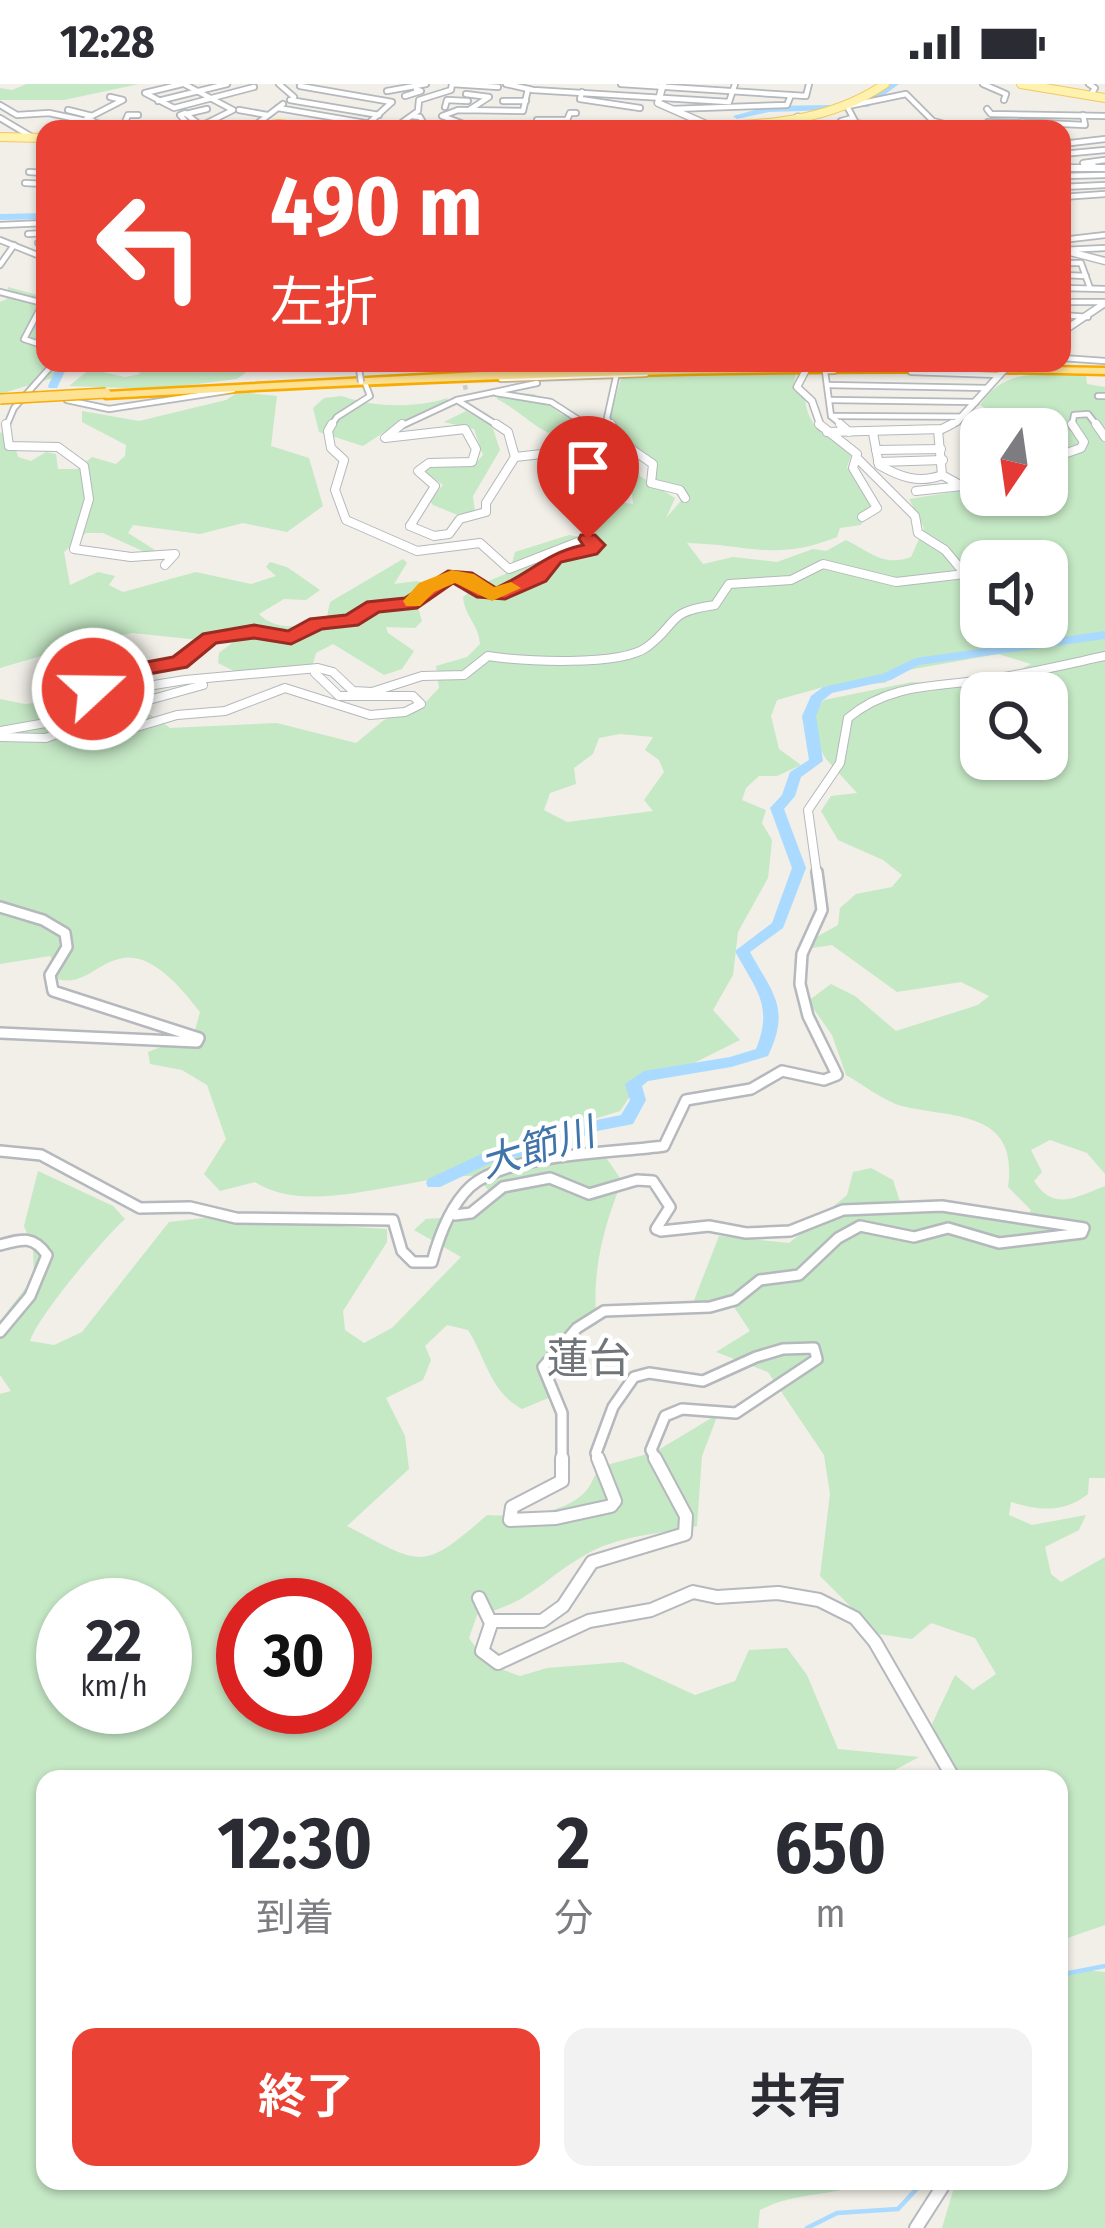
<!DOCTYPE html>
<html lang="ja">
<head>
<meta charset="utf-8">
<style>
	:root { --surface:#fff; --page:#f2f2f3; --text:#2b2b33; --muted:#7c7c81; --accent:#ea4335 }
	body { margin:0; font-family:"Fira Sans Condensed","Noto Sans JP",sans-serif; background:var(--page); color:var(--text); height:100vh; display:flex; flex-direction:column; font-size:45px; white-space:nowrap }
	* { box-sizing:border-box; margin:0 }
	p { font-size:39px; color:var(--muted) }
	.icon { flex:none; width:66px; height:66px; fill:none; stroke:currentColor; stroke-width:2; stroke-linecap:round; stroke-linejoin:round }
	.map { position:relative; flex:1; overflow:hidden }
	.panel { position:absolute; left:36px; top:1686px; width:1032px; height:420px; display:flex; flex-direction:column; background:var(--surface); border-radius:24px; box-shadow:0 3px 9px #0004 }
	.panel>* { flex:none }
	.banner { position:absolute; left:36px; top:36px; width:1035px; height:252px; border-radius:24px; box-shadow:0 3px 9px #0004; background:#ea4335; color:#fff; overflow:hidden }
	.needle { width:78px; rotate:193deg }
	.controls { position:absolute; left:960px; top:324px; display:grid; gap:24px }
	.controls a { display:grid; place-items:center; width:108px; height:108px; border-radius:24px; background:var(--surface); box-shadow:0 3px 9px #0004; font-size:60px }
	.speed { position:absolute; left:36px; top:1494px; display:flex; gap:24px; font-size:60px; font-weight:700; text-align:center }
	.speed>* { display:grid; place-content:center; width:156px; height:156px; border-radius:50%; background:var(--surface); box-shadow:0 3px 9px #0004; line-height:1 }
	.speed small { font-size:30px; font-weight:400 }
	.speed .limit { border:18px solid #d22; background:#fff; color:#111 }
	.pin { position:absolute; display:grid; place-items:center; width:102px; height:102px; color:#fff; margin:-123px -51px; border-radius:50% 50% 50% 0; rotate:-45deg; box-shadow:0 0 12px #0007 }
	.pin .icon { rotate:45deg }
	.me { position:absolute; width:132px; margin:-66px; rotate:69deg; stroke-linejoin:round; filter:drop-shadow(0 0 9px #0008) }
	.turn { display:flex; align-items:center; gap:42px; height:252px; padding:0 36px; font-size:54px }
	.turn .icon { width:156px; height:156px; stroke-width:2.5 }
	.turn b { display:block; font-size:84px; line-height:102px }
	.eta { display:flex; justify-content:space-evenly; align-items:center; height:204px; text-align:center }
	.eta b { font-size:72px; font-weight:700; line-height:84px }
	.cta { display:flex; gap:24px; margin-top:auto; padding:24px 36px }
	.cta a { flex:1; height:138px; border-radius:24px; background:var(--accent); color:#fff; font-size:48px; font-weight:700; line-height:138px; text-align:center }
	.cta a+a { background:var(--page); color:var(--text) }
	.status { display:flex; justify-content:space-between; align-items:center; height:84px; padding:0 60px; background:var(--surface); direction:ltr }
	.status svg { height:33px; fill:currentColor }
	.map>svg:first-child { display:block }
	.green { fill:#c5e8c5; fill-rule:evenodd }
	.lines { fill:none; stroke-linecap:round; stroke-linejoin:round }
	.stream-far1 { stroke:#aadaff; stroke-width:3 }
	.stream { stroke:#aadaff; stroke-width:4.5 }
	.river { fill:#aadaff; fill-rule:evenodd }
	.minor-tunnel { stroke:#ccccc8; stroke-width:4.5; stroke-dasharray:4.5 3; stroke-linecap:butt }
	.minor-far3-casing { stroke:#b5b8bc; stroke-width:8 }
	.minor-far2-casing { stroke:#b5b8bc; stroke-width:10 }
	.minor-far1-casing { stroke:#b5b8bc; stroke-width:14 }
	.minor-casing { stroke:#b5b8bc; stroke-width:16 }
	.tertiary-far1-casing { stroke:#b5b8bc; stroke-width:9 }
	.tertiary-casing { stroke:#b5b8bc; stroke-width:10 }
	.primary-casing { stroke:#f2c960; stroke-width:10 }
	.motorway-casing { stroke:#f9ab00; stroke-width:5 }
	.minor-far3 { stroke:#fff; stroke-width:4.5 }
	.minor-far2 { stroke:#fff; stroke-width:8 }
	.minor-far1 { stroke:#fff; stroke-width:9 }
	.minor { stroke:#fff; stroke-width:12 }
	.tertiary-far1 { stroke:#fff; stroke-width:6 }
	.tertiary { stroke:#fff; stroke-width:8 }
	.primary { stroke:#fff2af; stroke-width:8 }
	.motorway { fill:#fde293; fill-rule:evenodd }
	.minor-bridge-casing { stroke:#b5b8bc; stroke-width:8; stroke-linecap:butt }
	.tertiary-bridge-casing { stroke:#b5b8bc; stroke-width:9; stroke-linecap:butt }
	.motorway-bridge-casing { stroke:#f9ab00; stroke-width:12; stroke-linecap:butt }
	.minor-bridge { stroke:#fff; stroke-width:4.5 }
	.tertiary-bridge { stroke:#fff; stroke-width:6 }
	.motorway-bridge { stroke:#fde293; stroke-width:9 }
	.route { fill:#ea4335; stroke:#982c22; stroke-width:3 }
	.slow { fill:#f59e0b }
	.labels { text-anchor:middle; stroke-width:9; stroke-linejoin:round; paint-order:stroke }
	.water-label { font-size:39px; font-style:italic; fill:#4174aa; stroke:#fff }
	.quarter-label { font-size:42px; fill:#70757a; stroke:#fff }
</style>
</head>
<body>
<div class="status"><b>12:28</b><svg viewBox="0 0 49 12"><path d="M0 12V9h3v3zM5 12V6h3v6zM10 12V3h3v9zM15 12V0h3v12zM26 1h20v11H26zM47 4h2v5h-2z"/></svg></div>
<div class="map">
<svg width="1105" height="2144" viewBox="0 0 1105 2144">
	<rect width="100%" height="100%" fill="#f1efe8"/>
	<g class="green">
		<path d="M27 0H139L64 16H0V4L12 6Z"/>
		<path d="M8 203 45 213V279H73L53 294 0 310V218L7 215Z"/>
		<path d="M133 279H259L237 295 158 305 69 302 90 285 125 293 140 290Z"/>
		<path d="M1059 289 1086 291 1087 300 1105 303V1090L1087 1069 1050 1056 1031 1066 1042 1088 1034 1097C1054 1128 1076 1113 1105 1102V1394H1089L1088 1410C1064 1429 1039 1427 1011 1418L1009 1431 1032 1441 1086 1431 1079 1446 1045 1463 1051 1490 1061 1498 1105 1473V1841L1059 1857V1695H960C957 1680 939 1659 932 1640L955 1591 973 1606 996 1590 975 1554 931 1539 912 1555 878 1550 820 1492 830 1410 824 1371 768 1288 716 1268 750 1247 734 1223 693 1219 719 1152 789 1159 847 1111 853 1088 871 1084 893 1096 902 1124 921 1127 962 1119 979 1135 985 1132 1014 1140 1025 1136 1031 1126 1008 1103C1019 1028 957 1034 906 1023 886 1019 864 1001 846 991L832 951 808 917 831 900 855 912 896 947 978 921 989 912 961 898 897 908 832 861 806 865 804 860 838 841 840 824 856 810 892 803 902 791 883 776 838 756 821 727 831 712 857 709 826 675 810 647 813 629 824 616 912 598 946 600 1009 591 1031 580 998 570 902 587 885 599 827 602 777 616 771 632 779 665 801 681 777 692H759L746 704 742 716 766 726 762 739 772 756 768 794 738 848 733 891 713 926 740 956 686 983 645 990 620 1027 584 1038 547 1061 607 1075 622 1097C603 1144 591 1190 597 1240L554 1265 549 1282 558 1310 522 1325C490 1308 486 1274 468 1246L447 1241 425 1262 431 1276 423 1296 386 1314 405 1352 409 1385 347 1442C422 1481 421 1489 487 1431 515 1433 561 1431 583 1410 590 1404 595 1391 599 1383L655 1368 718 1330 702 1372 697 1442C660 1450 619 1451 585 1471 543 1495 529 1520 477 1531L469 1554 487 1580 520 1592 547 1584 623 1578 695 1611 735 1597 749 1566 787 1564 807 1591 838 1665 919 1673 878 1695H45V2097H869C831 2114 796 2107 760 2126L758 2144H0V1310L11 1307 0 1291V1237L34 1193 33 1164 24 1142 38 1087 113 1122 125 1135C102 1156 38 1232 30 1257L54 1261 82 1248 169 1138 204 1134 387 1145V1158L343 1227 345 1246 364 1259 392 1244 461 1173 414 1146 426 1135 468 1132 493 1113 478 1092C415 1089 311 1135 255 1098L220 1107 204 1090 226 1055 207 1001 182 986 150 980 148 968 194 950 200 928C183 907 154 869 123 874 94 879 83 906 51 893L56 882 50 872 0 880V615L25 620 67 615 130 617 170 644 277 639 356 659 384 636 426 618 439 604 436 582 467 573 480 560C479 541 465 533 463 513L477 502 510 488 515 468 569 451 598 456 592 438 595 421 607 416 633 420C634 378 566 361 538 343 523 333 513 323 497 315L498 308 534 310 561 330 606 345 616 361 634 368 640 392 675 414 666 434 687 410 654 397 653 375 624 358 610 334 621 294 796 288 793 306 805 315C808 347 831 353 852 369L847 383 872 424 861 441 840 444 837 453C775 478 746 460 687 459L703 480 733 473 777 478 813 465 826 467 846 456C870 468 884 483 911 473L924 444 909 415 960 407 967 397 981 392V411H1047V370L1069 359 1027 324 990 327 980 321C999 291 1026 290 1059 289ZM981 477H1047V543H981ZM981 609H1047V675H981ZM620 650 653 653 645 666 659 676 664 688 644 716 653 727 567 738 544 726 550 709 576 700 574 684 593 670 599 654ZM63 1521H165V1623H63ZM243 1521H345V1623H243Z"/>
		<path d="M238 308 277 312 271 362 309 374 323 422 287 448 243 439 200 450 133 441 128 449 155 466 147 469 103 449H86L64 468 70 501 98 488 115 492 109 501 123 508 196 488 251 500 276 492 266 483 270 478 287 483 320 506 306 516 284 515 259 530C280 552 315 538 343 537L327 533 330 518 403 475 407 479 394 500 417 497 428 501 417 520 422 537 415 544 386 543 388 549 414 567 402 585 384 591 333 560 316 569 311 586 236 588 218 579 219 569 236 556 228 551 200 556 132 549 112 553 83 570H48L0 584V348L13 355 18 373 31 377 46 368 56 370 58 385H77L92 373 116 380 125 372 126 361 82 338V327L139 337 226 316Z"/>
		<path d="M342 312C375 324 415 324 448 314L442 325 398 339 363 362 319 348 313 324 324 314Z"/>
		<path d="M466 327 492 342 500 366 473 412 475 428 465 434 433 421 430 417 443 401 424 387 432 382 476 379 483 371 474 345 444 338Z"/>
		<path d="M1084 1886 1105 1888V2144H942L956 2097H1059V1892Z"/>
	</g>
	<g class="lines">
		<path class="stream-far1" d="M118 43 124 45"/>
		<g class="stream">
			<path d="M1059 1891 1105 1882"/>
			<path d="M807 2144 837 2129 898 2125 924 2097"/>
		</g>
		<g class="river">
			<path d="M889 0H899L868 23H862V19Z"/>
			<path d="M830 21 833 26 769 28 737 35 733 32 769 22Z"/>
			<path d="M45 129V135L0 136V130Z"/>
			<path d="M45 233V256L41 255 34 243Z"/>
			<path d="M59 279H69L57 304H49L48 302Z"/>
			<path d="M1105 547V555L919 581 891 596 832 609 822 617 816 632 823 677 801 693 795 712 784 725 806 784 783 844 750 868C773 910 791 924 768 972L731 983 648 997 642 1002 646 1016 633 1040 592 1048 558 1066 497 1076 440 1103H428L426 1099 428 1095 488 1067 554 1055 582 1039 621 1031 630 1016 625 1000 644 987 730 973 756 965C774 920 755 905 735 867L772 839 792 784 770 724 782 711 790 688 809 676 802 632 811 612 823 603 882 590 916 574Z"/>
		</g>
		<path class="minor-tunnel" d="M461 279 466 307"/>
		<defs>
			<g id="minor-far3">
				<path d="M182 0 145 9 174 24 254 3"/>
				<path d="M184 0 233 26 201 42"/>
				<path d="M279 0 294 13"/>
				<path d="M506 0 533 6 729 18 735 0"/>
				<path d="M621 0 806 12 809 0"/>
				<path d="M983 0 1006 10 1004 16"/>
				<path d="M1089 0 1095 4 1090 12"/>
				<path d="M300 2 392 18 370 38 391 45"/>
				<path d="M387 7 426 0"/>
				<path d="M582 8 580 15 640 24"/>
				<path d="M466 10 489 13 469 26"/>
				<path d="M405 12 421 7 416 5"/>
				<path d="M290 16 379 31"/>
				<path d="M158 17 227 0"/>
				<path d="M503 17H526"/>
				<path d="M0 21 17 31 49 29 114 43"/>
				<path d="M445 23 447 16 468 17"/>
				<path d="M843 23 906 10 933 37 964 45"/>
				<path d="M278 24 371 40"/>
				<path d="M848 24 856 39 885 45"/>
				<path d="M672 25 787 21 791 11"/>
				<path d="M987 25 991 30 1105 32"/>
				<path d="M68 26 92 32"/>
				<path d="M239 26 267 31"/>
				<path d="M186 30 207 25"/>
				<path d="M0 34 32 53"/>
				<path d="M537 36H567L570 29H576"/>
				<path d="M93 37 86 35 123 16 110 13"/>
				<path d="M186 38 180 31 185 29 205 45"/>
				<path d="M988 38 1020 39"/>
				<path d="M1021 38 1085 41 1083 31"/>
				<path d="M399 41 420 44 424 40 420 33 412 32"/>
				<path d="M254 42 283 20"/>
				<path d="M134 45 125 38 128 31H138"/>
				<path d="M393 45 418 27 419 16 451 6 452 0 498 3"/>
				<path d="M477 45 442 32 458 26 523 27 528 5"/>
				<path d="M844 45 841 37 852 34"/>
				<path d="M1062 60 1105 55"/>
				<path d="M1062 70 1105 66"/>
				<path d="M1094 82 1083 79 1105 76"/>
				<path d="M29 88 45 89"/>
				<path d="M1062 92 1105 91"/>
				<path d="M25 99 45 100"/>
				<path d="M1062 103 1105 101"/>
				<path d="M1062 113 1105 110"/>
				<path d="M0 141 45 139"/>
				<path d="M28 150 45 149"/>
				<path d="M0 156 45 174"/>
				<path d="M1062 156 1105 151"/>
				<path d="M38 159 45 158"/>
				<path d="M1063 166 1105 164"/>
				<path d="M1062 179H1081L1090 204"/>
				<path d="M0 181 14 161"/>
				<path d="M45 191V200"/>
				<path d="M1062 191 1086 192"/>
				<path d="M1062 204 1105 205"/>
				<path d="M0 208 43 219 24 255 45 262"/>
				<path d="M1062 218H1105"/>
				<path d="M1062 231 1088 233"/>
				<path d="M1062 274 1105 277"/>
				<path d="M834 287H825L831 332 844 343"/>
				<path d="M911 288 1000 291"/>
				<path d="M501 295 646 290"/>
				<path d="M828 301 987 304"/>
				<path d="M496 309 551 318 590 343"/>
				<path d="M1098 312H1105"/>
				<path d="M67 316 109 325 233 306"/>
				<path d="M457 316 500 343"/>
				<path d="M830 316 976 318"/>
				<path d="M831 332 1029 333 1043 343"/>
				<path d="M6 343 14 324 54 279"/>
				<path d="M330 343 337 333 370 312 365 299"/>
				<path d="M399 343 457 316 537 299"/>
				<path d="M612 343 607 334 616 293"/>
				<path d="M1072 343 1074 331 1088 330 1098 343"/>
			</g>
			<g id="minor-far2">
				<path d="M6 340 9 362 58 363 84 382 89 415 74 465 131 473 175 470 165 481"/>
				<path d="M332 340 328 347 331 364 344 376 335 406 346 436 417 467 480 459 509 485 583 456 593 457 594 462 551 475 541 491 498 510H487L465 493H448L410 520 374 523 351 536 317 539 296 553 254 547 210 554 179 579 131 587 99 604 64 601 50 606 51 610 86 612 185 596 318 584 333 588 353 607 372 608 422 592 464 591 488 572C521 577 620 583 647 563 680 538 665 528 715 521L729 500 791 496 823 480 896 498 965 490 945 466 918 449 915 432 858 375"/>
				<path d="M402 340 385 354 465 345 476 365 472 378 429 379 418 387 435 402 410 442"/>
				<path d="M611 340 621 358 653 380 651 399 680 406 685 414"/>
				<path d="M840 340 849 348"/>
				<path d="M1039 340 1045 345"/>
				<path d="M1096 340 1105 353"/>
				<path d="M1047 347 1059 356 1047 364"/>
				<path d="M873 349 879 381C900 393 919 400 942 391L938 346"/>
				<path d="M876 366 941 365"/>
				<path d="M515 373 569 367 570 355 597 348 585 340"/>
				<path d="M1047 376 1081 364 1084 358 1072 340"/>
				<path d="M878 378 943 376"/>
				<path d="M916 407 962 402 942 391"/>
				<path d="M410 442 434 452 449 450 460 435 486 428V419L515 373 508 348 496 340"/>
				<path d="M0 647 102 629 203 601"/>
				<path d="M0 653 46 654 72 644 120 648 177 631 225 627 285 604 370 631 405 628 421 620 413 612H339L315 589"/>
				<path d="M817 791 808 726 840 679 848 634C891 598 939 603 992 595 1030 589 1068 580 1105 572"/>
			</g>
			<g id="minor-far1">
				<path d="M0 823 43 836 65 849 67 863 50 891 53 907 199 954 197 958 0 949"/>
				<path d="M0 1067 41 1071 140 1124 190 1123 236 1134 393 1136 402 1167 413 1178H432C439 1152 450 1122 470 1103 507 1069 615 1069 664 1062L686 1016 751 1005 782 987 824 996 837 991 808 932 800 900 802 870 822 826 817 788"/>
				<path d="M455 1131 471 1129 503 1103 550 1094 589 1110 637 1096 653 1097 670 1123 656 1145 661 1147 709 1142 746 1149 790 1147 843 1126 942 1122 1084 1144 1082 1149 999 1159 948 1144 914 1153 860 1142 838 1154 799 1191 760 1196 735 1216 710 1223 604 1227 577 1244 543 1283 562 1329V1377"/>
				<path d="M0 1161C22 1155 33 1151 47 1171L30 1212 0 1248"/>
				<path d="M599 1377 596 1369 613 1323 634 1293 649 1289 703 1297 756 1273 783 1265 814 1264 817 1275 736 1329 682 1325 665 1332 651 1366 657 1377"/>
			</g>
			<g id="minor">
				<path d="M562 1374V1397L512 1423 510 1436 556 1434 611 1422 615 1417 598 1374"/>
				<path d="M479 1514 490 1537H542L563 1522 592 1478 685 1450 686 1432 655 1374"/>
				<path d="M492 1537 482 1567 498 1579 589 1537 651 1526 693 1508 717 1513 778 1509 819 1516 855 1534 875 1558 954 1695"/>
				<path d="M916 2144 946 2097"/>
			</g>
			<g id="tertiary-far1">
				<path d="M663 0 658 19 708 41"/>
				<path d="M798 33 822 45"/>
				<path d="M1062 84H1105"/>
				<path d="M1062 166 1105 177"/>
				<path d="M1062 248 1105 219"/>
				<path d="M808 282 797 303 812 317 821 343"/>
				<path d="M946 343 957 338 1003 287"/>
			</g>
			<g id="tertiary">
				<path d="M819 340 857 370 853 384 877 424 862 433"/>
				<path d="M827 348 942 345 952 340"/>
			</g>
			<g id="primary">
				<path d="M1021 0 1105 14"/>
				<path d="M242 45 279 40 319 45"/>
				<path d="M661 45C739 40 818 46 885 0"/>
				<path d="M0 53 45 54"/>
			</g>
			<path id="motorway" d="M855 280 1105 284V290C771 282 439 295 106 314L101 311 106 308 481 288Z"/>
		</defs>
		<use href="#minor-far3" class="minor-far3-casing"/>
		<use href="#minor-far2" class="minor-far2-casing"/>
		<use href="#minor-far1" class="minor-far1-casing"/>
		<use href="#minor" class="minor-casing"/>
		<use href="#tertiary-far1" class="tertiary-far1-casing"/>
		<use href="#tertiary" class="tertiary-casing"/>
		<use href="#primary" class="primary-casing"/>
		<use href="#motorway" class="motorway-casing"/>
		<use href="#minor-far3" class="minor-far3"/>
		<use href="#minor-far2" class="minor-far2"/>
		<use href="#minor-far1" class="minor-far1"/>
		<use href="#minor" class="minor"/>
		<use href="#tertiary-far1" class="tertiary-far1"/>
		<use href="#tertiary" class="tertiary"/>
		<use href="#primary" class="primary"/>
		<use href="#motorway" class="motorway"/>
		<defs>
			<path id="minor-bridge" d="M359 284 361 298"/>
			<path id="tertiary-bridge" d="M1003 287 1012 279"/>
			<path id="motorway-bridge" d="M0 315 106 309"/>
		</defs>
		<use href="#minor-bridge" class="minor-bridge-casing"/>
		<use href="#tertiary-bridge" class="tertiary-bridge-casing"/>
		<use href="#motorway-bridge" class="motorway-bridge-casing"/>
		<use href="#minor-bridge" class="minor-bridge"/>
		<use href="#tertiary-bridge" class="tertiary-bridge"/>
		<use href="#motorway-bridge" class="motorway-bridge"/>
	</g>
	<path class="route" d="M581 451H595L605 461 597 470 561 478 546 497 505 515 477 513 453 499 417 524 379 528 358 541 322 545 291 560 254 554 216 559 187 583 143 591 93 611 82 605 131 581 173 573 203 550 254 541 288 547 310 535 346 531 367 518 405 514 448 487 472 489 496 504C532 488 544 470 583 461L579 455Z"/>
	<path class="slow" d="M452 486 474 490 494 503 511 498 521 504 492 517 455 499 434 508 420 522H406L403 517 419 499Z"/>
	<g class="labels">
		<g class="water-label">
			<text transform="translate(537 1063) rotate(-17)" y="14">大節川</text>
		</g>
		<g class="quarter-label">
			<text x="589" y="1289">蓮台</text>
		</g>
	</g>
</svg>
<div class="controls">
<a><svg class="needle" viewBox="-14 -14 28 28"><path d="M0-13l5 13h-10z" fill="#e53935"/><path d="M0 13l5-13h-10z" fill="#7c7c81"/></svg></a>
<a><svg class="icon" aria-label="sound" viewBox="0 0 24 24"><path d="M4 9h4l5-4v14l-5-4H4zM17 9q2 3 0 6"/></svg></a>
<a><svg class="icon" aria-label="search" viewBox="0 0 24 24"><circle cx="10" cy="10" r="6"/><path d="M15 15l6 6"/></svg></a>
</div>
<div class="speed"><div>22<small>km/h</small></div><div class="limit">30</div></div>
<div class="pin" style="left:588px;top:455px;background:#d93025"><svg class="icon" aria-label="arrive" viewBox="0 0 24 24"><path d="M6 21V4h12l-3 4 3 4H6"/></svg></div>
<svg class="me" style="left:93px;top:605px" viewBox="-20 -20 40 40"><circle r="17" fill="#ea4335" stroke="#fff" stroke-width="3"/><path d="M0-11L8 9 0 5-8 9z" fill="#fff"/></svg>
<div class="banner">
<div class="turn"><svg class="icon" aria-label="left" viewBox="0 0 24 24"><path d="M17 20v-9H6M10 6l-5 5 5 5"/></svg><div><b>490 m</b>左折</div></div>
</div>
<section class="panel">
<div class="eta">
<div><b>12:30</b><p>到着</p></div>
<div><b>2</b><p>分</p></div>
<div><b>650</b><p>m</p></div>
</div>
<div class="cta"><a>終了</a><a>共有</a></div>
</section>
</div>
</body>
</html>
